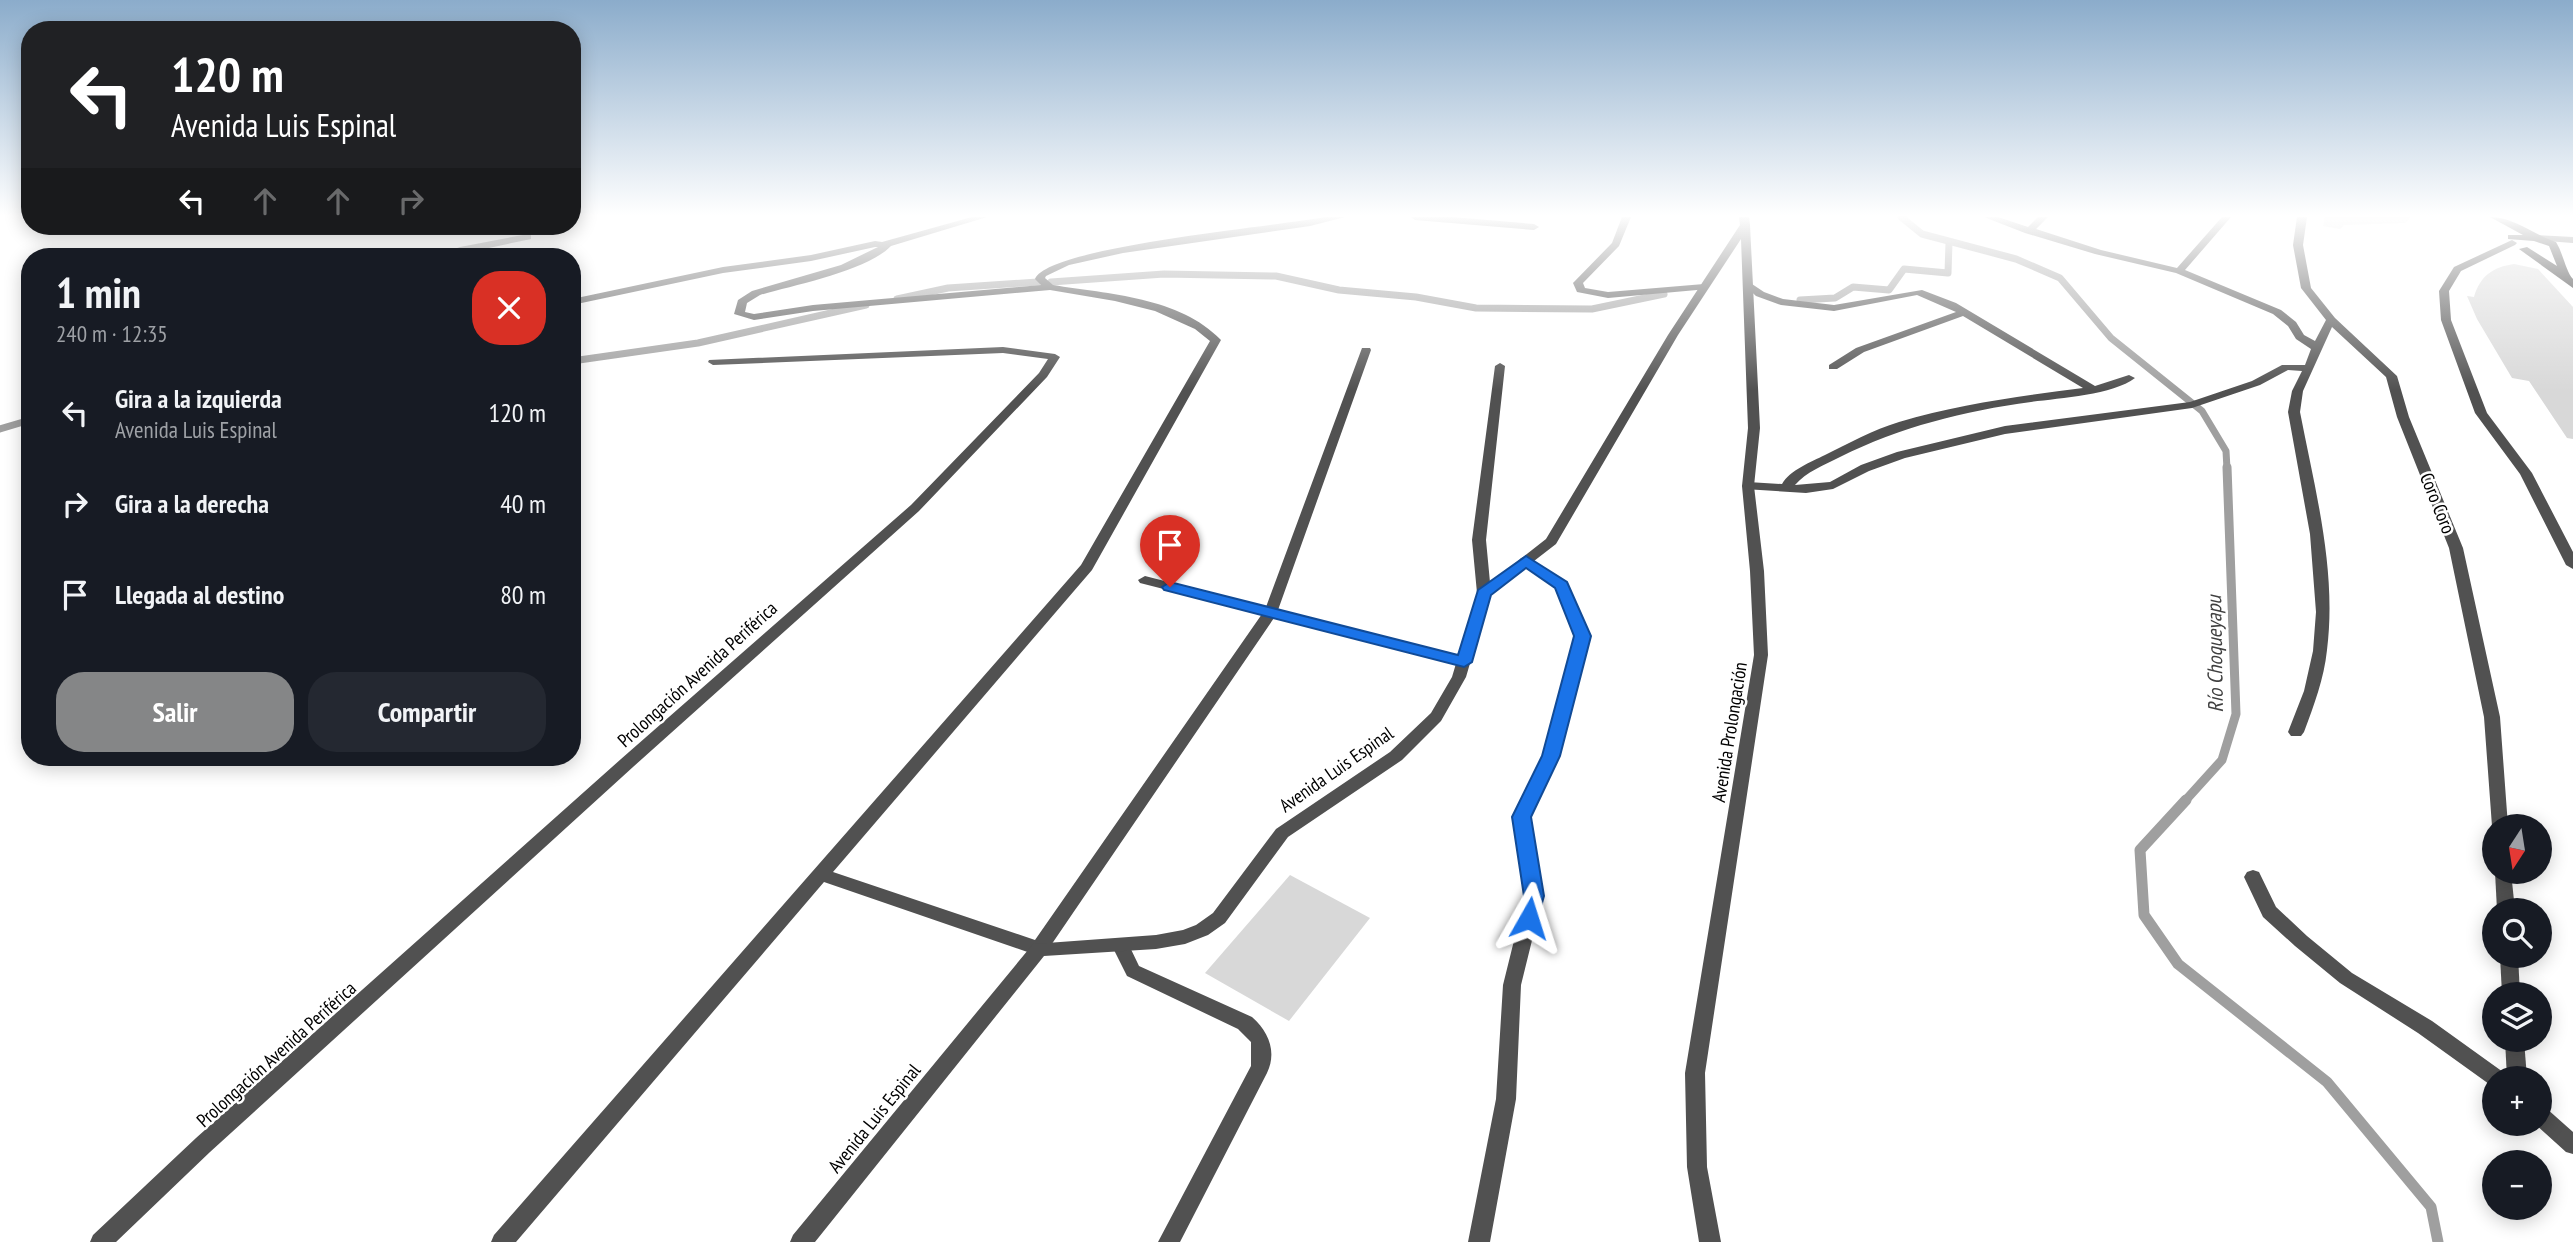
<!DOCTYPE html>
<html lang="es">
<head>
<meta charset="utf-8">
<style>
	:root { --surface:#171b24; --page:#242831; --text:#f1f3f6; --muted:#9ea1a6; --accent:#858687 }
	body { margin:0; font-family:"PT Sans Narrow",sans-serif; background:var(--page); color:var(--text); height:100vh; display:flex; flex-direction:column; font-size:26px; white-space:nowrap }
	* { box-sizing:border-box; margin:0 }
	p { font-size:23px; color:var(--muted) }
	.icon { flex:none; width:38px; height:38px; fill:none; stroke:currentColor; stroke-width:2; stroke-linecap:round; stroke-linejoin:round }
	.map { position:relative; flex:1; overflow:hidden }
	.sheet { position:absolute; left:21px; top:248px; width:560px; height:518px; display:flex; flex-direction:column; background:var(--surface); border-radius:28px; box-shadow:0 4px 18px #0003 }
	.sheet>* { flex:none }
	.banner { position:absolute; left:21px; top:21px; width:560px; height:214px; border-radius:28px; box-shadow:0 4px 18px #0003; background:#202124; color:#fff; overflow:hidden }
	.needle { width:46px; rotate:192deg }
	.buttons { position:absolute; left:2482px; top:814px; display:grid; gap:14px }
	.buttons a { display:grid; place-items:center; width:70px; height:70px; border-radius:50%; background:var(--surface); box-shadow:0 4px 18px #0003; font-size:35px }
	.pin { position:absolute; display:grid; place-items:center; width:60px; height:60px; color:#fff; margin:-72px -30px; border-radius:50% 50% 50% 0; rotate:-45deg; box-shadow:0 0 7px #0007 }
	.pin .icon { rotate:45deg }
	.me { position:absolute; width:77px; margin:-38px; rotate:6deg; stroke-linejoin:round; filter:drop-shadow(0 0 5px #0008) }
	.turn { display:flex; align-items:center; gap:24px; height:147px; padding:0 35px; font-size:32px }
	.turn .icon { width:91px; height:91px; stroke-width:2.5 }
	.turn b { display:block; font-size:49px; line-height:60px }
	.lanes { display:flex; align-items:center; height:66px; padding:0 35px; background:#0003; justify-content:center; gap:35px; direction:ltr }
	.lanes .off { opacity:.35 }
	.round { display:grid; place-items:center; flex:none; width:74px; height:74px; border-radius:28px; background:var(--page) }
	.headline { display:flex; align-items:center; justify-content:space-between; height:119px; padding:0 35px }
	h1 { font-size:42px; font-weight:700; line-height:52px }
	.action { display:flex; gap:14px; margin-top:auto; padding:14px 35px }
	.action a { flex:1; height:80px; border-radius:28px; background:var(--accent); color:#fff; font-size:28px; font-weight:700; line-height:80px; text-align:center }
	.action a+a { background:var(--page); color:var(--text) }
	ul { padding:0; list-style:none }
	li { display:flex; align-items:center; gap:21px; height:91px; padding:0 35px }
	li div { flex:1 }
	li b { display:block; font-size:26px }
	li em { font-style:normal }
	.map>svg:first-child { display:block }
	.green { fill:#d8d8d8 }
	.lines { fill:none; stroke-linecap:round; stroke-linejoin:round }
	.stream-far2 { stroke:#9f9f9f; stroke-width:7 }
	.stream-far1 { stroke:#9f9f9f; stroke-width:9 }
	.stream { stroke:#9f9f9f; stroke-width:11 }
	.minor { fill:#515151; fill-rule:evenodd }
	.tertiary { fill:#515151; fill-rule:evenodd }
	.secondary { fill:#1e1e1e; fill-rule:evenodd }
	.route { fill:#1a73e8; stroke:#114b97; stroke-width:2 }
	.labels { text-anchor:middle; stroke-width:5; stroke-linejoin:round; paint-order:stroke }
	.street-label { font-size:19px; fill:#000; stroke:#fff }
	.water-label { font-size:21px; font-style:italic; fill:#404040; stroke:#fff }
</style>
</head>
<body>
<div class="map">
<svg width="2573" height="1242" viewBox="0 0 2573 1242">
	<rect width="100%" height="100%" fill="#fff"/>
	<g class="green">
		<path d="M2325 217H2411L2405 223 2344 225 2340 229 2323 226Z"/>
		<path d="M2514 264 2538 269 2573 307V439L2567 438 2529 381 2512 378 2477 319 2467 296 2474 297C2480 276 2493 267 2514 264Z"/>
		<path d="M1290 875 1370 918 1289 1021 1205 973Z"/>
	</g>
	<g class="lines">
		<g class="stream-far2">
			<path d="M1901 217 1922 234 2016 259 2060 278 2111 338 2202 411 2226 451 2227 469"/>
			<path d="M1051 282 1164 274 1276 276 1339 290 1416 297 1476 308 1592 309 1664 294"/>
			<path d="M897 299 948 288 1038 282"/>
			<path d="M1800 300 1835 298 1853 287 1889 290 1904 269 1948 273 1949 242"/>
			<path d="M572 361 698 343 866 305"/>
			<path d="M0 429 30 420"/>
		</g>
		<path class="stream-far1" d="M2184 802 2222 760 2236 714 2227 467"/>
		<path class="stream" d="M2186 800 2140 850 2144 915 2178 964 2327 1082 2431 1207 2438 1242"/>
		<g class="minor">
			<path d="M972 217H987L891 246C867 271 794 285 760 295L747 303 745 312 754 314 813 305 1041 285 1035 279C1048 246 1281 226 1325 217H1345L1310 226 1123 253 1069 265 1046 276 1045 278 1053 285C1108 294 1180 297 1221 340L1092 570 833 872 1035 940 1262 614 1140 583 1138 580 1145 576 1266 607 1362 348H1370L1371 350 1278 610 1464 657 1471 662 1464 667 1274 618 1045 954 1039 956 824 882 516 1242H491L494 1235 1081 565 1210 341 1195 329 1155 311 1115 301 1050 290 813 311 754 320 734 314 738 300 752 291 841 265 878 247H875L811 261 723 273 572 305V299L723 267 811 255 875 241 882 242Z"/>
			<path d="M1411 217H1452L1534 224 1539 227 1534 230 1415 220Z"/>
			<path d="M1622 217H1631L1619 246 1583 283 1585 288 1608 292 1704 284 1708 285V289L1608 298 1577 292 1573 283 1612 243Z"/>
			<path d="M1984 217H1998L2028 227 2038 217H2048L2036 229 2101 250 2177 268 2222 217H2231L2185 270 2281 310 2296 322 2304 335 2315 341 2326 320 2301 288 2293 245 2297 217H2307L2303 245 2311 288 2335 318 2397 376 2409 417 2463 548 2500 717 2508 826H2494V830L2492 826 2484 717 2449 548 2397 417 2386 377 2332 327 2303 391 2300 412C2315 490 2337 570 2327 650 2324 679 2314 705 2304 732L2301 736H2291L2288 732 2304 691 2313 651 2316 612 2310 534 2288 412 2292 391 2302 371 2288 370 2260 385 2192 408 2005 434 1905 458 1869 471 1833 489 1806 493 1744 489 1742 486 1744 483 1748 482 1782 484C1790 470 1811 462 1825 455 1849 443 1873 430 1899 422 1959 404 2021 396 2083 388L1963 316 1864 352 1837 369H1829V365L1856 348 1956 312 1917 295 1834 311 1781 305 1756 296 1744 285 1749 282 1764 292 1783 299 1834 305 1922 290 1956 303 2095 386 2129 375 2135 378C2113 395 2059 398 2031 402 1964 411 1900 427 1840 457 1824 465 1806 472 1795 485L1830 482 1861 465 1897 452 2005 426 2190 402 2252 381 2282 365H2305L2311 349 2296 339 2288 326 2273 314 2176 273 2095 254 2025 233Z"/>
			<path d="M528 234 531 235V239L446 257H431L460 247Z"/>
			<path d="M2535 235 2573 237V243L2532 240 2530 238Z"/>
			<path d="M1003 347 1055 354 1060 357 1047 377 919 511 633 767 210 1152 116 1242H90L93 1235 196 1138 621 759 911 505 1039 373 1048 359 1003 353 713 365 708 362 709 360Z"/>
			<path d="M1500 363 1505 366 1486 540 1491 593 1484 597 1477 593 1472 540 1495 366Z"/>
			<path d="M1526 557 1567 583 1589 636 1559 756 1529 817 1543 896 1521 985 1516 1099 1490 1242H1468L1496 1099 1503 985 1525 896 1513 817 1543 756 1575 636 1556 588 1521 564 1519 561 1521 558Z"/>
			<path d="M2253 870 2259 872 2276 907 2307 936 2352 973 2432 1021 2503 1072 2506 1078H2494V1086L2489 1084 2418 1033 2340 983 2295 946 2263 917 2244 877 2247 872Z"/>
			<path d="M2495 872H2511L2515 910H2497Z"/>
			<path d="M1121 939 1127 941 1139 966 1252 1017C1269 1032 1277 1052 1267 1073L1180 1242H1158L1251 1066V1042L1238 1029 1127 976 1112 946 1115 941Z"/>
			<path d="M2500 956H2518L2520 994H2502Z"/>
			<path d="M2505 1040H2524L2527 1078H2507Z"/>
			<path d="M2539 1105 2546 1108 2573 1132V1154L2566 1152 2535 1124H2539Z"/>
		</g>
		<g class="tertiary">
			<path d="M1739 217H1749L1750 225 1760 428 1754 486 1764 571 1768 655 1705 1073 1707 1167 1721 1242H1699L1687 1167 1685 1073 1754 655 1750 571 1742 486 1748 428 1741 239 1678 335 1556 544 1490 595 1466 677 1441 721 1402 760 1288 837 1225 923 1208 935 1185 944 1156 949 1044 956 815 1242H790L793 1235 1033 944 1156 935 1183 930 1196 925 1213 913 1276 829 1390 752 1431 713 1452 677 1477 593 1546 539 1668 335 1740 225Z"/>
			<path d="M2512 240 2517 243 2515 245 2461 271 2449 291 2451 320 2487 413 2532 473 2573 552V569L2566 565 2520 474 2475 413 2441 320 2439 291 2454 267Z"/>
		</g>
		<path class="secondary" d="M2490 217C2514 217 2534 235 2556 242 2563 253 2566 272 2573 279V288L2519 249 2527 247 2557 266 2549 246 2534 241 2508 239V235H2523Z"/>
	</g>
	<linearGradient id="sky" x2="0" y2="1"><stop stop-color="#8baccb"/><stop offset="0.55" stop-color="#fff"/><stop offset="1" stop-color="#fff" stop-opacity="0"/></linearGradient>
	<rect width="2573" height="391" fill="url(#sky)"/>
	<path class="route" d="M1526 556 1567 582 1591 636 1560 756 1531 817 1544 896 1536 924 1529 926 1522 924 1519 918 1524 896 1512 817 1542 756 1574 636 1555 588 1526 568 1491 595 1472 662 1464 667 1164 590 1162 587 1170 582 1458 655 1478 590Z"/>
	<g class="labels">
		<g class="street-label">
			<text transform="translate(2438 503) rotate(68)" y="7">Coro Coro</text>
			<text transform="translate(697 674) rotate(-42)" y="7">Prolongación Avenida Periférica</text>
			<text transform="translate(1729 732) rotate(-81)" y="7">Avenida Prolongación</text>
			<text transform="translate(1336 769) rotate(-35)" y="7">Avenida Luis Espinal</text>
			<text transform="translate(276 1054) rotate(-42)" y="7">Prolongación Avenida Periférica</text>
			<text transform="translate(874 1118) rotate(-51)" y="7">Avenida Luis Espinal</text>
		</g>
		<g class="water-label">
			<text transform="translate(2215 654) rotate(-91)" y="7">Río Choqueyapu</text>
		</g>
	</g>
</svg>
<div class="buttons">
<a><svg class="needle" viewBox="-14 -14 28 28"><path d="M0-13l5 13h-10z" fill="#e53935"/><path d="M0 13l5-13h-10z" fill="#9ea1a6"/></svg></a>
<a><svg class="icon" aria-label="search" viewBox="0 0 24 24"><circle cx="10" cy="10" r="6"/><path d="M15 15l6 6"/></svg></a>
<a><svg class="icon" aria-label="layers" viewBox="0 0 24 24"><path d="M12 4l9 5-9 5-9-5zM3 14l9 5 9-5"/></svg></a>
<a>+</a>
<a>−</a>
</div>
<div class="pin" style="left:1170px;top:587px;background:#d93025"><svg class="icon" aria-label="arrive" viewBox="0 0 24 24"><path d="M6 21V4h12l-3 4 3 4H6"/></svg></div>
<svg class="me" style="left:1529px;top:918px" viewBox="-20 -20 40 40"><path d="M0-17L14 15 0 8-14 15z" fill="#1a73e8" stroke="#fff" stroke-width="4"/></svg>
<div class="banner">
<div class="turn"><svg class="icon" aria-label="left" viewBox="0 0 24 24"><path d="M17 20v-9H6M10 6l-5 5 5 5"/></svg><div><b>120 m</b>Avenida Luis Espinal</div></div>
<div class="lanes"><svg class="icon" aria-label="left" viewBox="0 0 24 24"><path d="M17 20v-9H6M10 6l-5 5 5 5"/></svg><svg class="icon off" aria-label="ahead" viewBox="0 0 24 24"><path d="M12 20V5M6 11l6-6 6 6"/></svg><svg class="icon off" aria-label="ahead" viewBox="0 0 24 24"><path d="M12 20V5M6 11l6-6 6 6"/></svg><svg class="icon off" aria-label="right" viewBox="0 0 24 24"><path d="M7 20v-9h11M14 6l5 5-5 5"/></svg></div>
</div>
<section class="sheet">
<div class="headline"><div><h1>1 min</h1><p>240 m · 12:35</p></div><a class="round" style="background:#d93025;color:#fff"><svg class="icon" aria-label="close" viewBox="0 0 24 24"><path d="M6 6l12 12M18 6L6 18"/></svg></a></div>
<ul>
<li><svg class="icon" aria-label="left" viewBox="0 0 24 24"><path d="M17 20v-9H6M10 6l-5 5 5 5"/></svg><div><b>Gira a la izquierda</b><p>Avenida Luis Espinal</p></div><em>120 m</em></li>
<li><svg class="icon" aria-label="right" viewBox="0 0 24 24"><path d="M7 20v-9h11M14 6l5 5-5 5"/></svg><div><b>Gira a la derecha</b></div><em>40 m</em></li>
<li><svg class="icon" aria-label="arrive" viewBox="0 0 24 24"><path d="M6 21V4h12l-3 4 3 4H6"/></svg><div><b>Llegada al destino</b></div><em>80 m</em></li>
</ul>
<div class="action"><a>Salir</a><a>Compartir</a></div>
</section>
</div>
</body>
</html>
